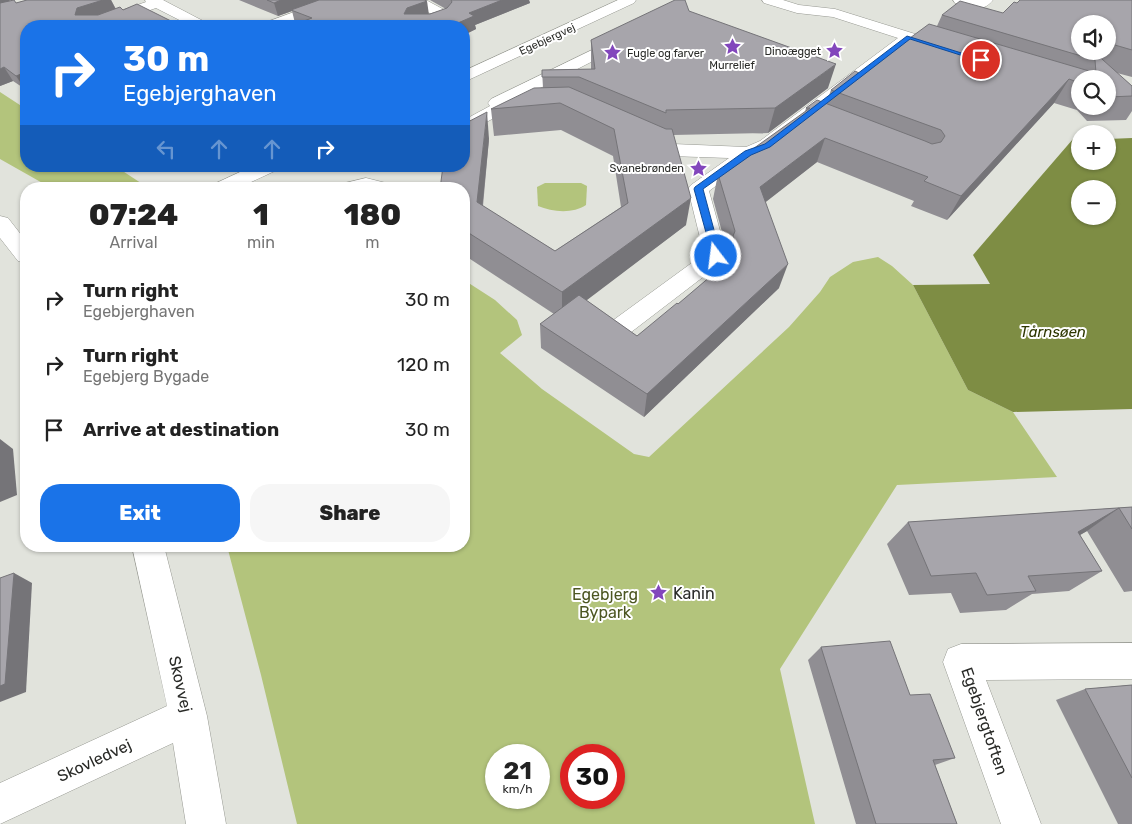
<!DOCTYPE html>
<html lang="en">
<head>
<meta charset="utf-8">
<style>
	:root { --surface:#fff; --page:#f6f6f6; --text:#222; --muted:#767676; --accent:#1a73e8 }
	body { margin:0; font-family:Rubik,sans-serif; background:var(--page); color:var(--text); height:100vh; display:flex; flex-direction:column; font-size:19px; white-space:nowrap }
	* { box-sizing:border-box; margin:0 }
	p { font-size:16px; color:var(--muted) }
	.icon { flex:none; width:28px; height:28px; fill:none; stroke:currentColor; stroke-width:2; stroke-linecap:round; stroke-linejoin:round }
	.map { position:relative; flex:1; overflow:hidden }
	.sheet { position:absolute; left:20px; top:182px; width:450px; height:370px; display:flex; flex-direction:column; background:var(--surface); border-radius:20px; box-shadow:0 1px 4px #0004 }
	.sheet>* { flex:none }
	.guide { position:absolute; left:20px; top:20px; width:450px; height:152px; border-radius:20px; box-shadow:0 1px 4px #0004; background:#1a73e8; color:#fff; overflow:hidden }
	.fabs { position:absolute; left:1071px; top:15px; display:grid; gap:10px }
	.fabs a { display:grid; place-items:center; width:45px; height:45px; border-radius:50%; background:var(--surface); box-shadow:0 1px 4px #0004; font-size:25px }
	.speed { position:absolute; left:485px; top:744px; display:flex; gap:10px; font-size:25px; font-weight:700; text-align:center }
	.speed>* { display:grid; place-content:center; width:65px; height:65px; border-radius:50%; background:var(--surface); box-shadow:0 1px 4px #0004; line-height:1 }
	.speed small { font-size:12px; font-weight:400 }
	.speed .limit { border:8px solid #d22; background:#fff; color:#111 }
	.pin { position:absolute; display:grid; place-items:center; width:42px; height:42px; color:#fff; margin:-21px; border:2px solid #fff; border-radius:50%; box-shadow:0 1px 5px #0007 }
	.me { position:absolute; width:55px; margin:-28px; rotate:345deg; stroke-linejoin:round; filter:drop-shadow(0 0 4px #0008) }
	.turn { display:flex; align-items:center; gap:18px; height:105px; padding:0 20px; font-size:22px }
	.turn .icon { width:65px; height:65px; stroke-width:2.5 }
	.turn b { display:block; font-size:35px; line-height:42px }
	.lanes { display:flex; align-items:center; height:48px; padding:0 20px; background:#0003; justify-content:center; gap:25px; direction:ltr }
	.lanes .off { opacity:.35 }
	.eta { display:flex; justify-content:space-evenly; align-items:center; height:85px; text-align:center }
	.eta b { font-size:30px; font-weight:800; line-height:35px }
	.cta { display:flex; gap:10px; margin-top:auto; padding:10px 20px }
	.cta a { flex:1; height:58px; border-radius:20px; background:var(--accent); color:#fff; font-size:20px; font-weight:800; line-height:58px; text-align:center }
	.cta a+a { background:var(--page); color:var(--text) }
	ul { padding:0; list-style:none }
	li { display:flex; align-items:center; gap:15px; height:65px; padding:0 20px }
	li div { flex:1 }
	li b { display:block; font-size:19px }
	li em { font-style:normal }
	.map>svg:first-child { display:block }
	.green { fill:#b3c47c; fill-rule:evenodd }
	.water { fill:#7e8d44; fill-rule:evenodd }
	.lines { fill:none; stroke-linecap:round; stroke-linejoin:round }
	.minor-casing { stroke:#979992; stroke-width:1 }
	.minor { fill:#fff; fill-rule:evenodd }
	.wall { fill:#908e93; fill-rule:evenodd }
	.shaded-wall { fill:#757478 }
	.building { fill:#a7a5ab; stroke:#757478 }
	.route { fill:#1a73e8; stroke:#114b97 }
	.labels { text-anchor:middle; stroke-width:4; stroke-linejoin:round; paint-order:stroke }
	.far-street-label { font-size:11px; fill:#2a2b28; stroke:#fff }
	.far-poi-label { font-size:11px; fill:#2a2b28; stroke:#fff; text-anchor:end }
	.water-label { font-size:15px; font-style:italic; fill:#2e3700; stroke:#fff }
	.near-poi-label { font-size:16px; fill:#2a2b28; stroke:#fff; text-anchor:start }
	.near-park-label { font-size:16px; fill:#4c5621; stroke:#fff }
	.near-street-label { font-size:16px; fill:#2a2b28; stroke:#fff }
</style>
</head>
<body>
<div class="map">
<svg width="1132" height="824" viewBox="0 0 1132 824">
	<rect width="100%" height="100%" fill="#e1e3dc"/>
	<g class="green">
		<path d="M0 92 26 109V166H115L150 189H53L0 159Z"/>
		<path d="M545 183H581L587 186 586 205C573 214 552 212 538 206L537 187Z"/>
		<path d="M878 257 892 266 913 285 968 390 1013 412 1057 477 897 485 780 669 815 824H297L261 675 227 546H464V280L495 300 517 320 522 335 500 353 542 389 634 454 649 457 789 327 820 292 830 277 853 262ZM496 755H539V798H496ZM571 755H614V798H571Z"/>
	</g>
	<path class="water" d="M1132 138V409L1013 412 968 390 913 285 990 284 973 255 1073 139H1080V161H1108V139ZM1080 189H1108V216H1080Z"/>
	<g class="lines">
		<defs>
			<g id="minor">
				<path d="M145 0H163L207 23 209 26H191L156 8 104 26H83L85 23 146 2Z"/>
				<path d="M327 0H347L345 3 282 26H262L264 23Z"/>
				<path d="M408 0H426L450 13 452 16C443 28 421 26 408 26L410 23 433 15Z"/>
				<path d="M618 0H636L634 3 464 82V71Z"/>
				<path d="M762 0H783L799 5 835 9 928 38 931 41 928 44 923 46 912 42 774 149 755 157 709 191 727 256 724 261 626 336 617 339 608 336 605 330 608 324 704 254 688 189 691 185 729 158 670 156 635 142 633 138 635 134 642 132 649 134 673 144 746 147 760 141 898 38 833 17 797 13 764 3Z"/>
				<path d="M953 0H993C982 14 969 7 955 3Z"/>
				<path d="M625 34 630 36 633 39 630 42 511 103 534 104 537 108 534 112 503 113 470 131 464 132V120L490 106 488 103 491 99Z"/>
				<path d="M253 166H280L277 170 236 189H209L212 185Z"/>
				<path d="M366 178 386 183 393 189H338L345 183Z"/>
				<path d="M0 216 8 218 26 241V263L18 261 0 238Z"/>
				<path d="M132 546H164L207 716 226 824H186L173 743 0 824V783L167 706Z"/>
				<path d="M1132 643V679L986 680 1041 824H1001L943 662 948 649 961 644Z"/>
			</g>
		</defs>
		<use href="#minor" class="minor-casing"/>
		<use href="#minor" class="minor"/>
	</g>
	<g class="wall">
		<path d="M0 0H9L16 3 27 0H111L116 9 123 10 177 24 26 26 25 89 13 81 0 86Z"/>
		<path d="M239 0H424L428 14 446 9 430 0H529L530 3 475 25 476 29 464 35V26L297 24 295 23 292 11 278 16Z"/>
		<path d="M1132 0V77L1117 73 1132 86V111L1126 120 1087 121 1077 110 1054 103 947 220 911 206 914 201 817 162 765 202 779 288 644 417 541 348 540 324 554 314 464 255V189L489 139 483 206 555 251 621 207 613 156 561 130 494 136 491 109 543 88 542 70 591 69V40L689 11 828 88 768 133 673 135 686 225 586 300 637 336 678 304 727 263 726 260 728 254 713 199 718 174 805 112 806 108 826 104 831 90 861 74 937 26 942 15 1003 13 1017 3ZM1080 24H1108V51H1080ZM1080 79H1108V106H1080Z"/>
		<path d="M1132 507V591L1124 592 1087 531 1080 535 1102 571 1069 591 1032 594 1006 610 960 613 951 593 909 595 887 544 908 522Z"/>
		<path d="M821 647 910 695 955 758 935 765 957 824H856L808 660Z"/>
		<path d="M1132 685V824H1118L1056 700 1085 689Z"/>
	</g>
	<g class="shaded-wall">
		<path d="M0 0H9L11 3 0 6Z"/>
		<path d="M103 0H111L116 10 84 21 75 15 77 8Z"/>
		<path d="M281 0H322L291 10 292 11 278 16 274 3Z"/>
		<path d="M502 0H529L530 3 475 25 476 29 464 35V26H451L469 13Z"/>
		<path d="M427 1 429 15 404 14 407 8Z"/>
		<path d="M836 64 828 88 768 133 775 108Z"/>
		<path d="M4 67 13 81 0 86V69Z"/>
		<path d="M26 72V89H25L16 76Z"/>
		<path d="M1069 79 1054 103 947 220 961 196Z"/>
		<path d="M487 112 489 139 480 230 477 202Z"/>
		<path d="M825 138 817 162 753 212 760 187Z"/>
		<path d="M691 198 686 225 562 319V292Z"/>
		<path d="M788 264 779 288 644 417 647 394Z"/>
		<path d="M0 439 13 449 17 495 0 502Z"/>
		<path d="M1119 508 1087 531 1048 553 1078 532Z"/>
		<path d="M14 573 32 583 26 692 0 702V686Z"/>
	</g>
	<g class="building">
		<path d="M14 0 16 3 27 0H103L77 8 75 15H98L120 7 123 10 137 4 177 24 171 26H26V72L16 76 4 67 0 69V3Z"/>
		<path d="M267 0H281L274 3Z"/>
		<path d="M319 0H424L427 1 407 8 404 14H430L447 8 452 2 451 0H502L469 13 474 16 451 26H290L312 18 291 10Z"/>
		<path d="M675 0H685L689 11 836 64 775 108 666 110V113L579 77H542V70L595 69 591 40Z"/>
		<path d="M1020 0H1132V50L1108 43V24H1080V36L1075 35 1080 39V51H1093L1132 86V96L1108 97V79H1080V83L1069 79 961 196 924 181 928 177 825 138 760 187 788 264 647 394 540 324 579 295 637 336 677 303 678 304 738 253 733 236 735 231 718 174 810 108H806L817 100 925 141 932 144 941 142 945 136 941 130 831 90 855 71 861 74 929 24 1096 73 1095 60 942 15 960 1 1003 13 1014 2 1017 3Z"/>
		<path d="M569 87 666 129H672L691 198 562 292 464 230V189H440L443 166H464V124L487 112 477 202 555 251 628 203 614 129 560 103 491 109 534 88Z"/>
		<path d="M1132 507V529L1119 508 1078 532 1102 571 1028 576 1036 591 987 595 976 573 931 576 908 522Z"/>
		<path d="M14 573 5 684 0 686V578Z"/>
		<path d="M890 641 910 695 930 694 955 758 933 760 957 824H876L821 647Z"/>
		<path d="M1132 685V778L1085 689Z"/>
	</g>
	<path class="route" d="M907 36 984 60 979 61 910 39 770 147 751 155 703 189 721 256 719 258H713L694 189 695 187 745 151 765 144Z"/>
	<defs>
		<symbol id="sight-bare" viewBox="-9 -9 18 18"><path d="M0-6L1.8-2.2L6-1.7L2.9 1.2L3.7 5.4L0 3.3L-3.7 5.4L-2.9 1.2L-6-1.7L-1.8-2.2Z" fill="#8246bc" stroke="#fff" stroke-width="2.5" paint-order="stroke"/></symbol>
	</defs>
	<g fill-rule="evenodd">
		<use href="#sight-bare" x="720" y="34" width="25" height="25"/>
		<use href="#sight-bare" x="822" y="38" width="25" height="25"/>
		<use href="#sight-bare" x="600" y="40" width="25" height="25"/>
		<use href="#sight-bare" x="686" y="156" width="25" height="25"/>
		<use href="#sight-bare" x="646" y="580" width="25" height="25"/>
	</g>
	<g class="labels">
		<g class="far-street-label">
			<text transform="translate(547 39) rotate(-25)" y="4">Egebjergvej</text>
		</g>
		<g class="far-poi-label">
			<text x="821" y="55">Dinoægget</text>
			<text x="627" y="57" text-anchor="start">Fugle og farver</text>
			<text x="732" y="69" text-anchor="middle">Murrelief</text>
			<text x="684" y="172">Svanebrønden</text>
		</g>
		<g class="water-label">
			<text x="1053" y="337">Tårnsøen</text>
		</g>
		<g class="near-poi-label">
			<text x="673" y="599">Kanin</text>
		</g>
		<g class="near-park-label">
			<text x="605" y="600">Egebjerg<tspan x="605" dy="18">Bypark</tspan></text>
		</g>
		<g class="near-street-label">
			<text transform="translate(181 684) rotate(77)" y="6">Skovvej</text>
			<text transform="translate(985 721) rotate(71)" y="6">Egebjergtoften</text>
			<text transform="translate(94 760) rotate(-25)" y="6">Skovledvej</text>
		</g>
	</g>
</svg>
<div class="fabs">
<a><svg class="icon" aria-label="sound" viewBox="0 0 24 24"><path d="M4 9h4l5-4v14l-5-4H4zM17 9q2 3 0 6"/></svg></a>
<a><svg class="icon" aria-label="search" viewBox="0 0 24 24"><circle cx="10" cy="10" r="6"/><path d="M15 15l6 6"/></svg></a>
<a>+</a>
<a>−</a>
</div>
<div class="speed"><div>21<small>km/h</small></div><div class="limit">30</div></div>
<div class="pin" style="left:981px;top:60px;background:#d93025"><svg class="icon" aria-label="arrive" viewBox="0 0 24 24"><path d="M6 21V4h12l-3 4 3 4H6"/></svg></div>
<svg class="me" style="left:716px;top:256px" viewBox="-20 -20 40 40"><circle r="17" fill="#1a73e8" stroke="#fff" stroke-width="3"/><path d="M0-11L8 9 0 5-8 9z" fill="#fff"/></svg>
<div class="guide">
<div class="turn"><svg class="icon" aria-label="right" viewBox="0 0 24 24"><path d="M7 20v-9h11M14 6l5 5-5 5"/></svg><div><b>30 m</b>Egebjerghaven</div></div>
<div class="lanes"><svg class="icon off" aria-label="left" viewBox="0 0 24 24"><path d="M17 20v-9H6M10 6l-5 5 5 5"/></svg><svg class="icon off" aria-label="ahead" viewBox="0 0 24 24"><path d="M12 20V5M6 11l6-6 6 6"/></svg><svg class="icon off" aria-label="ahead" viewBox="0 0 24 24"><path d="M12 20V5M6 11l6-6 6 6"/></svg><svg class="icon" aria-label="right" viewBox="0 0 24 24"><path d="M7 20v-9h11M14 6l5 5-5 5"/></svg></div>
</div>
<section class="sheet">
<div class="eta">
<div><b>07:24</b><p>Arrival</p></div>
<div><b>1</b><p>min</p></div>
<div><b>180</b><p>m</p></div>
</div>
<ul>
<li><svg class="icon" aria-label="right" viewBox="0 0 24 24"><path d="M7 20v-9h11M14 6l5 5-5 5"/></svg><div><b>Turn right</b><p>Egebjerghaven</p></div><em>30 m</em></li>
<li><svg class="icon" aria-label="right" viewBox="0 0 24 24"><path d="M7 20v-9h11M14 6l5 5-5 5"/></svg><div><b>Turn right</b><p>Egebjerg Bygade</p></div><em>120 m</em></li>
<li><svg class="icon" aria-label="arrive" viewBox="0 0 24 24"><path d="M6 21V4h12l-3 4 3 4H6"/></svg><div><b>Arrive at destination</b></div><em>30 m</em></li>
</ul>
<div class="cta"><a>Exit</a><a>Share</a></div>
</section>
</div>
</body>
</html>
